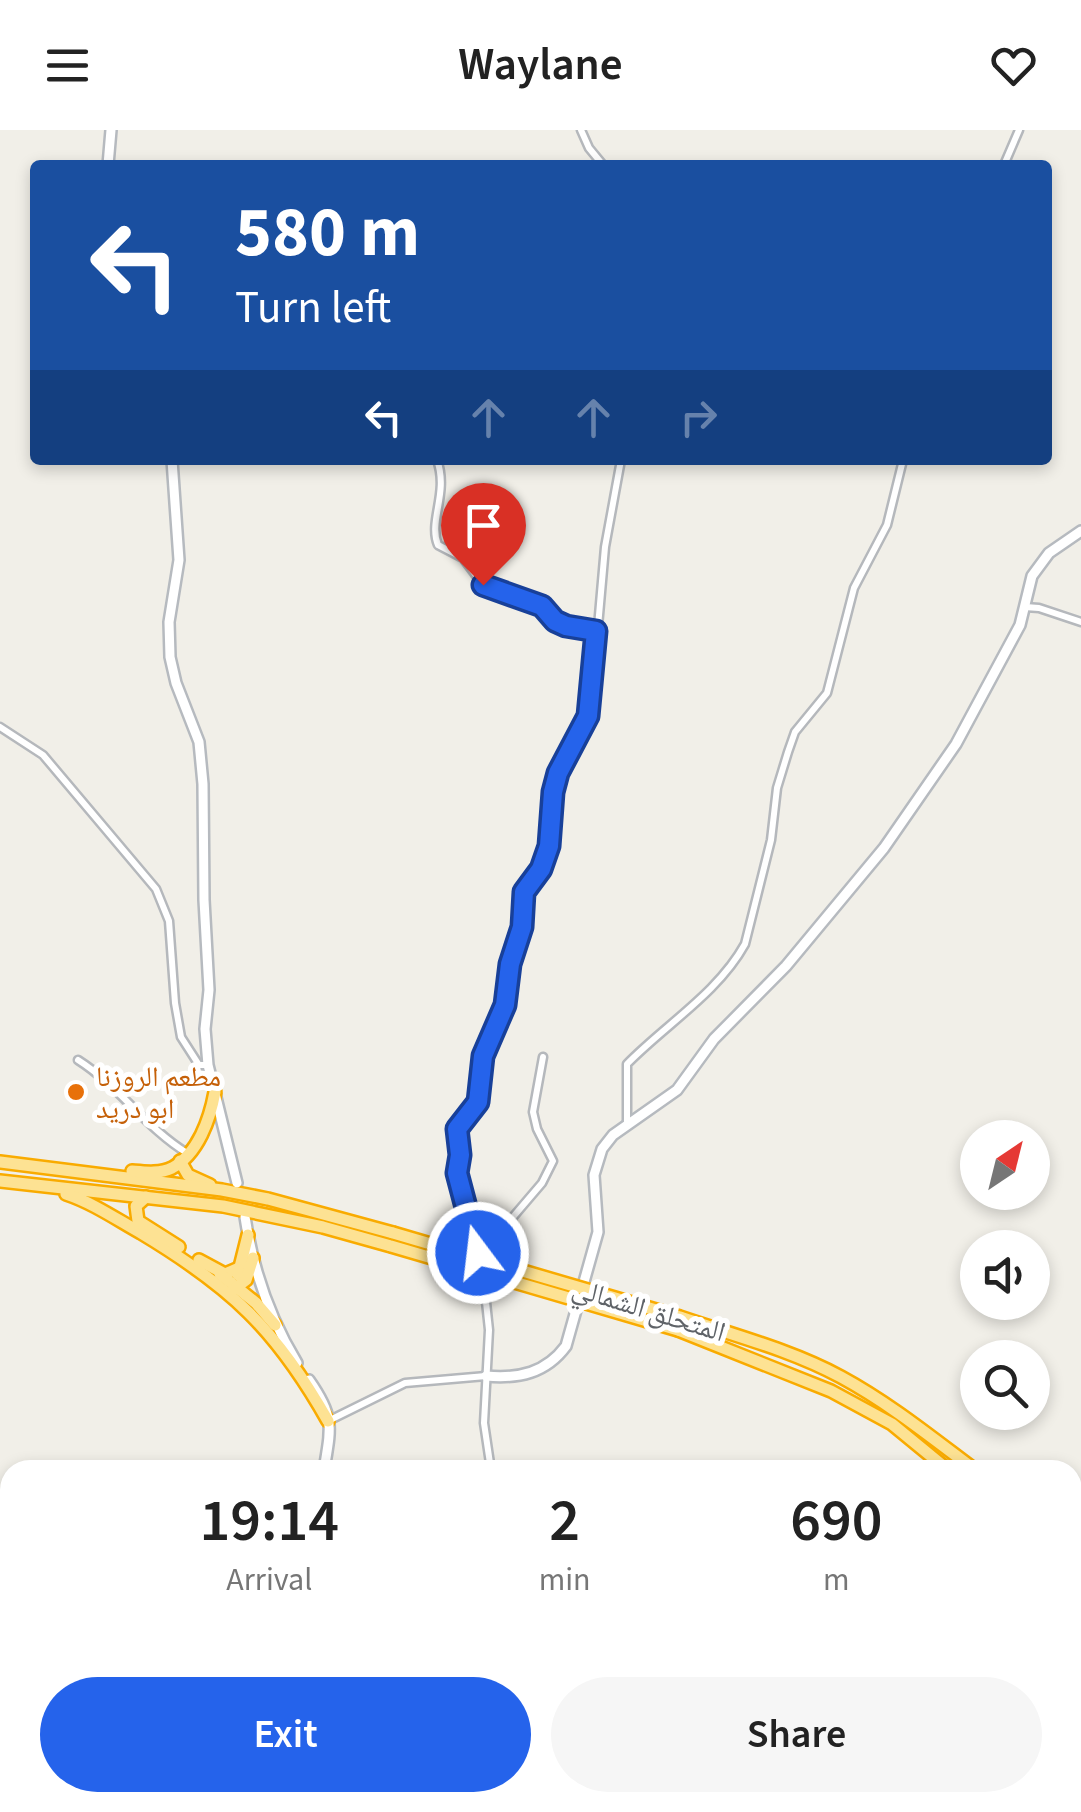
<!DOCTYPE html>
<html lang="en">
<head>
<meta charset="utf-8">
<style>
	:root { --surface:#fff; --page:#f6f6f6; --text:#222; --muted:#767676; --accent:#2563eb }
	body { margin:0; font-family:"Source Sans 3","Noto Naskh Arabic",sans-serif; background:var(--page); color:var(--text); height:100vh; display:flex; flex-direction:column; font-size:38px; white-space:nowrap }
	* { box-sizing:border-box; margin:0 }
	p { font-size:32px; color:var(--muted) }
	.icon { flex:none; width:55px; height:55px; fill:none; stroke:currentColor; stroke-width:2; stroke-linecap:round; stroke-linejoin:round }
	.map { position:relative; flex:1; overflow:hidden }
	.details { position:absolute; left:0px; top:1330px; width:1082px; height:352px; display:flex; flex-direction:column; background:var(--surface); border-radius:30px 30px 0 0; box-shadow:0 5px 15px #0003 }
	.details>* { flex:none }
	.hud { position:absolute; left:30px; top:30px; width:1022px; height:305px; border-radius:10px; box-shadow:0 5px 15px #0003; background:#1a4fa0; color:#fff; overflow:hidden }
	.needle { width:65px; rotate:35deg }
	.tools { position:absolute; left:960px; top:990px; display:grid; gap:20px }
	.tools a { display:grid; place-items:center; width:90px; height:90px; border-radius:50%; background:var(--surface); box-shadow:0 5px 15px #0003; font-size:50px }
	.pin { position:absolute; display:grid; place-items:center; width:85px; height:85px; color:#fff; margin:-102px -42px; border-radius:50% 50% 50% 0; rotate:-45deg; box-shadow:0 0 10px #0007 }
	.pin .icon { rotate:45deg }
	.me { position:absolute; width:110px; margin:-55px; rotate:345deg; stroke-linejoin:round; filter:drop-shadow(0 0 8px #0008) }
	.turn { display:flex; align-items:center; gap:35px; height:210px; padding:0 40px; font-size:45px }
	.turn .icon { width:130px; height:130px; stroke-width:2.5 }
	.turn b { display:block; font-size:70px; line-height:85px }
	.lanes { display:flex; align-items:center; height:95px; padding:0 40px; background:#0003; justify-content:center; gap:50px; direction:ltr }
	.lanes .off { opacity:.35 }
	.eta { display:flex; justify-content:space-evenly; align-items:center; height:170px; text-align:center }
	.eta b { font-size:60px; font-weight:600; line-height:70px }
	.action { display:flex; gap:20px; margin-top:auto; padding:20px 40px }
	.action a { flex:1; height:115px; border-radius:60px; background:var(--accent); color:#fff; font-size:40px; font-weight:600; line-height:115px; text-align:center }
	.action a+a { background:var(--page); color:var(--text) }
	header { display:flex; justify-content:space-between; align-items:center; height:130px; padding:0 40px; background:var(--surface); font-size:45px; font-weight:600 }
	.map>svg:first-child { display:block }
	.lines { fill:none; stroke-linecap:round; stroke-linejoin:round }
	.street-casing { stroke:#b5b8bc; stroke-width:11 }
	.secondary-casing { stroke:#b6babf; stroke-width:14 }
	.highway-casing { stroke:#f9ab00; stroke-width:16 }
	.street { stroke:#fff; stroke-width:6 }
	.secondary { stroke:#fff; stroke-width:9 }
	.highway { stroke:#fde293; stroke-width:11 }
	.highway-bridge-casing { stroke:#f9ab00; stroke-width:16; stroke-linecap:butt }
	.highway-bridge { stroke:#fde293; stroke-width:11 }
	.route-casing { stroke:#184099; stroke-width:25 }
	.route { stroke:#2563eb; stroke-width:18 }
	.food-dot { fill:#e8710a; stroke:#fff; stroke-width:4 }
	.labels { text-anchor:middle; stroke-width:10; stroke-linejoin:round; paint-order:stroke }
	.food-label { font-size:28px; fill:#c56008; stroke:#fff; text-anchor:start }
	.street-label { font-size:28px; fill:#5f6368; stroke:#fff }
</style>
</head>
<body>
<header><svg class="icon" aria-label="menu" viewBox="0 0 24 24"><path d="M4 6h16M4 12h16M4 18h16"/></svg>Waylane<svg class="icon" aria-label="heart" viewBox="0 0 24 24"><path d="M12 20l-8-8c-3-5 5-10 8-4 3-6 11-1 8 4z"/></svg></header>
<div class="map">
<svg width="1081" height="1682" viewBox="0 0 1081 1682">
	<rect width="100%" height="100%" fill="#f1efe8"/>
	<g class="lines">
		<defs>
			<g id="street">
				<path d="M581 0 589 18 603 35"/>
				<path d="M1004 35 1019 0"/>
				<path d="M437 330C449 363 428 391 438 415L463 428 483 455 542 476 555 491 566 496 596 501"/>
				<path d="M1025 477 1039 478 1081 492"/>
				<path d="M0 597 43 625 156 759 169 791 175 873 181 907 199 935H208"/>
				<path d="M78 930C119 956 146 998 187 1023"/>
				<path d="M627 995V934C665 895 718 863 745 814L771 710 777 658 788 622 795 602 827 563 854 458 887 395 903 330"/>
				<path d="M479 1126 459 1055 457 999 477 972 483 926 505 875 509 834 522 797 525 762 541 739 549 716 553 662 558 643 591 576 605 417 621 330"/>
				<path d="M493 1134 513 1087 542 1053 553 1031 537 999 533 982 543 927"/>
				<path d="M483 1144 489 1200 484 1293 491 1340"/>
				<path d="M328 1291 405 1253 486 1246"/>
				<path d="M1072 1571 1081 1581"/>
				<path d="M180 1672 183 1682"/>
				<path d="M795 1672 800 1682"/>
				<path d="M893 1672 895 1682"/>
				<path d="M280 1682 282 1672"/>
				<path d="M371 1682 373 1672"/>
				<path d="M462 1682V1672"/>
			</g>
			<g id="secondary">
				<path d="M108 35 111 0"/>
				<path d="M172 330 179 430 169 492 170 527 176 553 199 612 203 654 204 770 209 860 205 899 208 935 237 1053"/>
				<path d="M245 1087C253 1140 269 1187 297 1233"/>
				<path d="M486 1246C519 1249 546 1243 566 1216L598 1102 594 1045 602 1019 613 1005 677 960 714 909 786 836 884 718 956 614 1020 495 1032 446 1049 423 1081 401"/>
				<path d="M309 1250C335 1287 331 1297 324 1340"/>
				<path d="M221 1682 223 1672"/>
			</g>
			<g id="highway">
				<path d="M180 1031 188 1045 210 1055"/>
				<path d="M0 1032 222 1060 268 1069 393 1103"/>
				<path d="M132 1041C144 1042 160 1044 172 1038 198 1024 210 989 215 962"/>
				<path d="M0 1051 223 1076 323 1097 391 1116"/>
				<path d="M66 1064C93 1073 116 1089 141 1103 231 1157 276 1199 328 1291"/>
				<path d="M146 1067 136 1076 138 1091 179 1117"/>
				<path d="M199 1130 225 1144 239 1138"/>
				<path d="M220 1144 256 1173 275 1195"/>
				<path d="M238 1145 248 1105"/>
				<path d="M233 1160 246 1150 253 1128"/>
				<path d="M680 1187C733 1205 791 1220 841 1247 889 1273 931 1307 975 1340"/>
				<path d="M678 1200 831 1261 892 1294 948 1340"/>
				<path d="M1072 1429 1081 1437"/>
				<path d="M1072 1452 1081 1460"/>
			</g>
		</defs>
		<use href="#street" class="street-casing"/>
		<use href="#secondary" class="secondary-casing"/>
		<use href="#highway" class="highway-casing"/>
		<use href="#street" class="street"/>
		<use href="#secondary" class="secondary"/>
		<use href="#highway" class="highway"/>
		<defs>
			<g id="highway-bridge">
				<path d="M393 1103 680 1187"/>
				<path d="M391 1116 678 1200"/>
			</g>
		</defs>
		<use href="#highway-bridge" class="highway-bridge-casing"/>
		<use href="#highway-bridge" class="highway-bridge"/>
	</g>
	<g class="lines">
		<defs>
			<path id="route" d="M478 1123 457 1043 460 1025 457 999 478 972 483 926 505 875 510 834 522 797 524 762 541 739 549 716 553 662 558 643 588 586 596 501 566 496 555 491 542 476 483 455"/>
		</defs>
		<use href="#route" class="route-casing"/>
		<use href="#route" class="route"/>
	</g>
	<circle class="food-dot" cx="76" cy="962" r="10"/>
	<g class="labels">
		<g class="food-label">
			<text x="96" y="956">مطعم الروزنا<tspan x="96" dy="32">ابو دريد</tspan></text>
		</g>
		<g class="street-label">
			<text transform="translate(649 1179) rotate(17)" y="10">المتحلق الشمالي</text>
		</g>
	</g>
</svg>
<div class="tools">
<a><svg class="needle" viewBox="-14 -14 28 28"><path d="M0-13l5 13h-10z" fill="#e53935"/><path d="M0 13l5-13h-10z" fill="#767676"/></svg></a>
<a><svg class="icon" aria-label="sound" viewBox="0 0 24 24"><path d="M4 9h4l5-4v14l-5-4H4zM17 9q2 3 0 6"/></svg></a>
<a><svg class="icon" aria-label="search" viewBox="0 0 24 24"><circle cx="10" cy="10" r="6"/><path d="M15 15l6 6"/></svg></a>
</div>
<div class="pin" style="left:483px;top:455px;background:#d93025"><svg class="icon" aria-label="arrive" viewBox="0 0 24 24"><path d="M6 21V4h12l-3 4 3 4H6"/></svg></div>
<svg class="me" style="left:478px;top:1123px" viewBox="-20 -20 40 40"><circle r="17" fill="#2563eb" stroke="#fff" stroke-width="3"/><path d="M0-11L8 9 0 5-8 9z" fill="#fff"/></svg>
<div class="hud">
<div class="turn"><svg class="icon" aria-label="left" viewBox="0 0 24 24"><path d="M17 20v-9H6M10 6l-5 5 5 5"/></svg><div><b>580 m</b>Turn left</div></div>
<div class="lanes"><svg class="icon" aria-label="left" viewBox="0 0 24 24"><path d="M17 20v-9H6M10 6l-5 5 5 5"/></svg><svg class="icon off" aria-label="ahead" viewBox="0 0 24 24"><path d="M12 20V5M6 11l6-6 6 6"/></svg><svg class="icon off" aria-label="ahead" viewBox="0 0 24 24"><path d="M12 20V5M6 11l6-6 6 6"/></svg><svg class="icon off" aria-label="right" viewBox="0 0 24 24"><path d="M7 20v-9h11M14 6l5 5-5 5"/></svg></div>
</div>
<section class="details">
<div class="eta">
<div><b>19:14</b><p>Arrival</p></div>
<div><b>2</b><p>min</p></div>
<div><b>690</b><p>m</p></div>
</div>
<div class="action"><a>Exit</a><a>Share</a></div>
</section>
</div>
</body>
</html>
